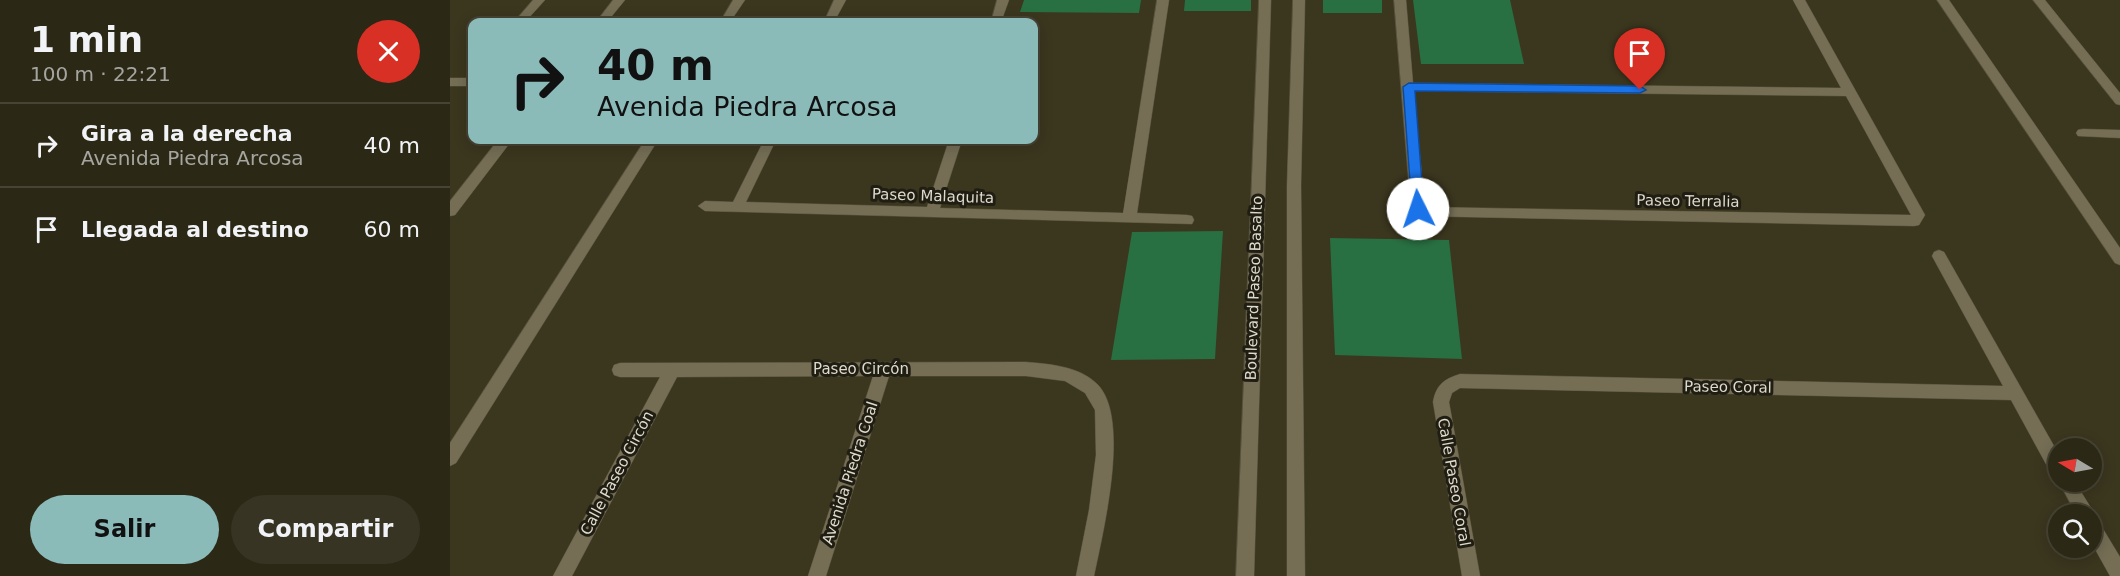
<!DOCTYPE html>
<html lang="es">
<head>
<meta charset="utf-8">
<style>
	:root { --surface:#2c2816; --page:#383423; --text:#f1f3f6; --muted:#a6a6a1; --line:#484435; --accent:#8bbbb9 }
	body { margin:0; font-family:"DejaVu Sans",sans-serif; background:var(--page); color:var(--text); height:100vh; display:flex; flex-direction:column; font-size:22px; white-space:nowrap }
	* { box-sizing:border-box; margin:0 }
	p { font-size:20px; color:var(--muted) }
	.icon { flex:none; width:33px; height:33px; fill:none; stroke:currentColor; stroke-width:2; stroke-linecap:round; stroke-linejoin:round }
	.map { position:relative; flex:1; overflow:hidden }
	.sheet { display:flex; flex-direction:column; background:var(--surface); width:450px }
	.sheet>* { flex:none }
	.guide { position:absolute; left:18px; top:18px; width:570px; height:126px; border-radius:12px; box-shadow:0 3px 15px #0003,0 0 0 2px var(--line); background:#8bbbb9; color:#111; overflow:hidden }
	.needle { width:39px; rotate:280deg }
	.buttons { position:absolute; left:1598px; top:438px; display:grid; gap:12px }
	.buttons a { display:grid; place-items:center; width:54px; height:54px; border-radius:50%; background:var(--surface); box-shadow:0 3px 15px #0003,0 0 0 2px var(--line); font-size:30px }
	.pin { position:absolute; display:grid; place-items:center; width:51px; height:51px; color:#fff; margin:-62px -26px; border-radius:50% 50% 50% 0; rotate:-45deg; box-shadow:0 0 6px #0007 }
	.pin .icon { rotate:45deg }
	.me { position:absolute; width:66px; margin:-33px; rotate:356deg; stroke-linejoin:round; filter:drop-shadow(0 0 4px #0008) }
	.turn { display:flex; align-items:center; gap:21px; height:126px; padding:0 30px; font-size:27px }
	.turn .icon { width:78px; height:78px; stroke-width:2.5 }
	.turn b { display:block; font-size:42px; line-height:51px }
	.round { display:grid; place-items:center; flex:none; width:63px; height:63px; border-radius:32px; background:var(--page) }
	.summary { display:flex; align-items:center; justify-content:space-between; height:102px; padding:0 30px }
	h1 { font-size:36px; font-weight:600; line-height:45px }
	.cta { display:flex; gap:12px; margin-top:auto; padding:12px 30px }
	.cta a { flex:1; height:69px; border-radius:36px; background:var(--accent); color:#111; font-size:24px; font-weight:600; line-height:69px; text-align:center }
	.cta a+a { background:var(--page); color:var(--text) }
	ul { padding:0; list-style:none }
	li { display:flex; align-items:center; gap:18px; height:84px; padding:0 30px; border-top:2px solid var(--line) }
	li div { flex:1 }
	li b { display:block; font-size:22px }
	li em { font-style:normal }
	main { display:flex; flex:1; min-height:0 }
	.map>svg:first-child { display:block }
	.green { fill:#286f41 }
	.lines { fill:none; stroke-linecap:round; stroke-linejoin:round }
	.street-casing { stroke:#57523d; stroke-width:1 }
	.street { fill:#756e55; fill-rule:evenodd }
	.route { fill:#1a73e8; stroke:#114b97; stroke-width:1.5 }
	.labels { text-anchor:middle; stroke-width:6; stroke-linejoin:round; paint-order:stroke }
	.street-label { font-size:15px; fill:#dedacc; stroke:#201d13 }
</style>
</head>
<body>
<main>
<section class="sheet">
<div class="summary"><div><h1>1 min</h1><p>100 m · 22:21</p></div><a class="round" style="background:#d93025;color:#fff"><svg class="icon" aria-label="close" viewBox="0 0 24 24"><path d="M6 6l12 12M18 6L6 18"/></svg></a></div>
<ul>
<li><svg class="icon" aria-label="right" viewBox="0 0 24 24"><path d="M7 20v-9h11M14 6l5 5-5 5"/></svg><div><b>Gira a la derecha</b><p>Avenida Piedra Arcosa</p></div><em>40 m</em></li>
<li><svg class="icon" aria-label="arrive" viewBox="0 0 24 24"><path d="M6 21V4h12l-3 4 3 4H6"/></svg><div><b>Llegada al destino</b></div><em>60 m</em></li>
</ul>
<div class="cta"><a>Salir</a><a>Compartir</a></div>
</section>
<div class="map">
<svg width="1670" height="576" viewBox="0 0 1670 576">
	<rect width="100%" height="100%" fill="#3b361e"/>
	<g class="green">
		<path d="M574 0H691L689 13 570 12Z"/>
		<path d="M735 0H801V11H734Z"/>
		<rect x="873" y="0" width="59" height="13"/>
		<path d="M963 0H1060L1074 64H971Z"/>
		<path d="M773 231 765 359 661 360 682 232Z"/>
		<path d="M880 238 999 240 1012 359 885 355Z"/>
	</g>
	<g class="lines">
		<defs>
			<g id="street">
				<path d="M83 0H95L75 22H64Z"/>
				<path d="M163 0H175L157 22H146Z"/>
				<path d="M283 0H295L280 22H270Z"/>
				<path d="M384 0H396L384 22H374Z"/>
				<path d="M547 0H559L551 22H541Z"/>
				<path d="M707 0H719L687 213 737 215 742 216 744 220 742 224 255 211 248 206 255 201 283 202 314 140H326L296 202 477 207 499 140H512L490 208 673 213Z"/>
				<path d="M809 0H821L804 576H786Z"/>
				<path d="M843 0H855L851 185 855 576H837V185Z"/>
				<path d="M944 0H956L963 83 1391 88 1343 0H1355L1475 215 1469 225 1464 226 966 216 961 209ZM964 91 1396 96 1461 215 975 207Z"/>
				<path d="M1487 0H1499L1670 248V265L1665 263Z"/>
				<path d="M1583 0H1595L1670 93V105L1666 104Z"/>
				<rect x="0" y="78" width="22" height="8"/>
				<path d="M1633 129 1670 130V138L1628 136 1626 133 1628 130Z"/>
				<path d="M48 140H62L5 215 0 216V201Z"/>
				<path d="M195 140H208L6 463 0 466V443Z"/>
				<path d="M1489 250 1494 252 1608 453V477L1602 475 1561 400 1010 388 1002 393 999 402 1030 576H1012L983 402C986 385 994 379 1010 374L1553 386 1482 256 1484 252Z"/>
				<path d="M576 362C599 364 628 366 646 383 682 415 653 532 644 576H626L639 510 646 455 645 410 635 393 615 381 576 376H439L376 576H358L423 376 227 377 122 576H103L210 377H170L164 375 162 370 164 365 170 363Z"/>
				<path d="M1608 480 1625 482 1641 508 1643 517 1647 519 1670 557V576H1660L1641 542V514H1626Z"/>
			</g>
		</defs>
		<use href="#street" class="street-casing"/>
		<use href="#street" class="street"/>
	</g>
	<path class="route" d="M959 83 1190 86 1196 90 1190 93 965 91 974 209 968 214 962 209 953 87Z"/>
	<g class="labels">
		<g class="street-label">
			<text transform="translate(483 196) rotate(2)" y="5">Paseo Malaquita</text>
			<text transform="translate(1238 201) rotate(1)" y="5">Paseo Terralia</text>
			<text transform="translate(804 288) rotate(-88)" y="5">Boulevard Paseo Basalto</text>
			<text x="411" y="374">Paseo Circón</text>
			<text transform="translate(1278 387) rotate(1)" y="5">Paseo Coral</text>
			<text transform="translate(167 473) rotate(-62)" y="5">Calle Paseo Circón</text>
			<text transform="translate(400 473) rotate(-72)" y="5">Avenida Piedra Coal</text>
			<text transform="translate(1004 482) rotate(80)" y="5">Calle Paseo Coral</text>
		</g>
	</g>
</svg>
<div class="buttons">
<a><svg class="needle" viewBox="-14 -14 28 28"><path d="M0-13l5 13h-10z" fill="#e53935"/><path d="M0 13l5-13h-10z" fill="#a6a6a1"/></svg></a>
<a><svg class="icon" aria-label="search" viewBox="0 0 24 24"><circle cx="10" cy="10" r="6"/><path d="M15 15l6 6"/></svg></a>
</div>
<div class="pin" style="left:1190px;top:90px;background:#d93025"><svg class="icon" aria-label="arrive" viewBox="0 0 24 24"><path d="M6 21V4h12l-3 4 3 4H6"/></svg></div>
<svg class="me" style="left:968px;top:209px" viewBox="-20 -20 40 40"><circle r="19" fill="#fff"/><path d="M0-13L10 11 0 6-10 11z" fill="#1a73e8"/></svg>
<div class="guide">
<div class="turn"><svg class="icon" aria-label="right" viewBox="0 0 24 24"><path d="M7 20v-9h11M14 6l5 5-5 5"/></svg><div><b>40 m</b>Avenida Piedra Arcosa</div></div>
</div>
</div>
</main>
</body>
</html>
